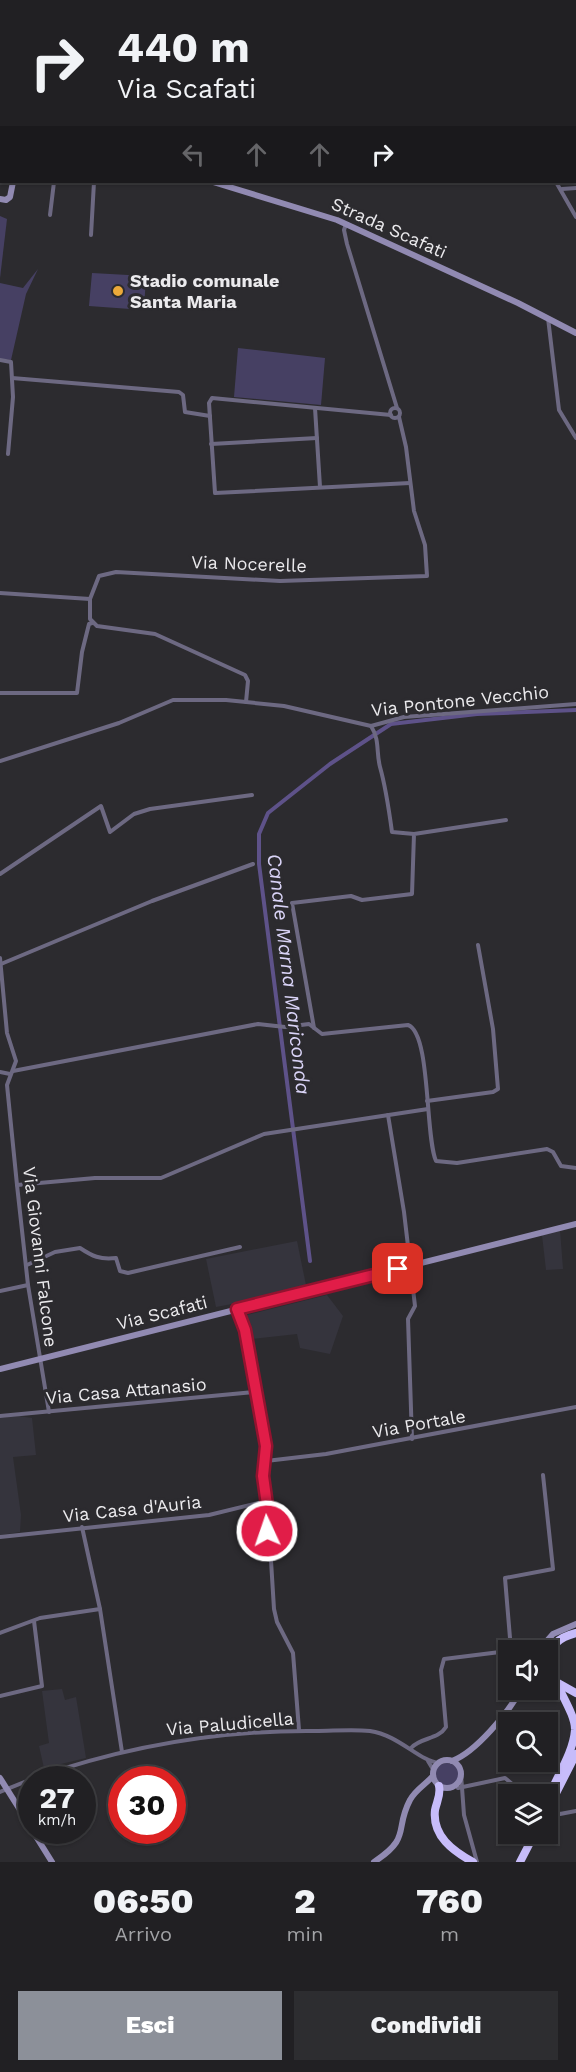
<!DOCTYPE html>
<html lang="it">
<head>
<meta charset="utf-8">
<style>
	:root { --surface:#212023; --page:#2d2d30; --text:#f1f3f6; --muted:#a2a3a6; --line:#3e3e41; --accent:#8c9099 }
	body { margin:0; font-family:"Work Sans",sans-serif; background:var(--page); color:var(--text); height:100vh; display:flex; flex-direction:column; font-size:22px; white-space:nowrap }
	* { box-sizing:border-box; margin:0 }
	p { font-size:20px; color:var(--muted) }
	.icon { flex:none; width:33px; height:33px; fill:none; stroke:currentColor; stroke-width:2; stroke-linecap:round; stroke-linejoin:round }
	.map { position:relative; height:1862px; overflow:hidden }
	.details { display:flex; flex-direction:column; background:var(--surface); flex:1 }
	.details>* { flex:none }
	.guide { position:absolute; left:0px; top:0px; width:576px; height:183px; box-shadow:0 2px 4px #0004,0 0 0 2px var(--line); background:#212023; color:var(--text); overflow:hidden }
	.tools { position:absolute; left:498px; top:1640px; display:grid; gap:12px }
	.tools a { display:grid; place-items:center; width:60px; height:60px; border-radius:0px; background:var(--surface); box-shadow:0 2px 4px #0004,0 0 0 2px var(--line); font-size:30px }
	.speed { position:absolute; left:18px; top:1766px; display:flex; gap:12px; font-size:30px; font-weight:700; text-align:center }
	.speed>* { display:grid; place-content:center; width:78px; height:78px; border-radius:50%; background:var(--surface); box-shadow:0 2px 4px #0004,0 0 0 2px var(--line); line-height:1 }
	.speed small { font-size:15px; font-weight:400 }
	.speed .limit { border:9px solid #d22; background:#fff; color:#111 }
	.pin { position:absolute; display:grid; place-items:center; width:51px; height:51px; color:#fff; margin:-26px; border-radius:12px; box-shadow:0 3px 9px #0006 }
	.me { position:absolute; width:66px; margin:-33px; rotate:357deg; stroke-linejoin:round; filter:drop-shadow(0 0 4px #0008) }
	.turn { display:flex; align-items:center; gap:21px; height:126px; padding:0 18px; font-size:27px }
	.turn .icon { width:78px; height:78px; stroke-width:2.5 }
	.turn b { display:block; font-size:42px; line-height:51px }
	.lanes { display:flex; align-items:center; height:57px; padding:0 18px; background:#0003; justify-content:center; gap:30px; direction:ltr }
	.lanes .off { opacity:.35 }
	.eta { display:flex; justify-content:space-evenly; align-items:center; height:102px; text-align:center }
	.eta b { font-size:36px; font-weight:800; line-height:42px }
	.action { display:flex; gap:12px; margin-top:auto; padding:12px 18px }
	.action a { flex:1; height:69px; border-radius:0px; background:var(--accent); color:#fff; font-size:24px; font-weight:800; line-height:69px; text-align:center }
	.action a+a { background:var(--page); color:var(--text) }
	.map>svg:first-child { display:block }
	.built { fill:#35343d }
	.green { fill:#464063 }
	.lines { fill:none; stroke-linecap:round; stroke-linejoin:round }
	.canal { stroke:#5e5289; stroke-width:4 }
	.street { stroke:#6d6982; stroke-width:4 }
	.secondary { stroke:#918ab2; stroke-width:6 }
	.highway { stroke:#c7bcfa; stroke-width:8 }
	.route-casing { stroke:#92132f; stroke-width:15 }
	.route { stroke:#e11d48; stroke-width:10 }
	.poi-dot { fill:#eca93a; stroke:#2c2b2f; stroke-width:2 }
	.labels { text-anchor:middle; stroke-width:6; stroke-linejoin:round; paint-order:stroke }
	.street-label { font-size:18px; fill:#ebeaed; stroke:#2c2b2f }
	.poi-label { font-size:18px; font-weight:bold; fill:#ebeaed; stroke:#2c2b2f; text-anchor:start }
	.water-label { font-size:20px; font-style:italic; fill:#dad4f7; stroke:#2c2b2f }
</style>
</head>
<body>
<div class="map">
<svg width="576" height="1862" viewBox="0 0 576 1862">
	<rect width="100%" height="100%" fill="#2c2b2f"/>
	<g class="built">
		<path d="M560 1230 563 1269 546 1270 542 1235Z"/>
		<path d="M297 1241 307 1290 216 1307 206 1259Z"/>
		<path d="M327 1295 343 1316 330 1354 300 1348 297 1334 251 1339 247 1315Z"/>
		<path d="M19 1416 32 1418 36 1455 13 1457 21 1515 20 1532 0 1535V1418Z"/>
		<path d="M62 1689 65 1700 76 1697 86 1758 44 1768 39 1746 49 1743 42 1691Z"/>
	</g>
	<g class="green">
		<path d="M0 216 7 219 0 278Z"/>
		<path d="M38 269 26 294 11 360 0 359V283L23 288Z"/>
		<path d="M92 273 146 276 144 310 89 306Z"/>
		<path d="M238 348 325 358 321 405 234 397Z"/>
		<circle cx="447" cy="1775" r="12"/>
	</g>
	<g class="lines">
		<path class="canal" d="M310 1261 259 864V834L268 813 330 764 391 724 477 714 576 710"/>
		<g class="street">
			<path d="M358 0 360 2"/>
			<path d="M565 0V2"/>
			<path d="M574 79 576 80"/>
			<path d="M0 97H2"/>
			<path d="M556 182 576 217"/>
			<path d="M562 189 576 188"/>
			<path d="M50 215 54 182"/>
			<path d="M346 224 344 230 347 244 397 408"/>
			<path d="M91 235 94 182"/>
			<path d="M548 318 559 410 576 438"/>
			<path d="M0 360 11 362 13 397 8 454"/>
			<path d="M12 378 179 392 183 395 185 412 210 416"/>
			<path d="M315 408 320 487"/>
			<circle cx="395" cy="413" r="5"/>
			<path d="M391 415 212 398 209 403 215 493 410 483"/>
			<path d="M211 444 317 438"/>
			<path d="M0 593 90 599 99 576 116 572 280 581 427 576 425 545 414 511 406 447 399 417"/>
			<path d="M90 599V619L97 626 155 634 245 675 248 681 246 702"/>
			<path d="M0 693H77L82 652 89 624 92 623"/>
			<path d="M371 726C380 740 376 752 380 767 386 788 389 810 392 832L414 834"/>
			<path d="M0 761 119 723 173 700H226L284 706 371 726 404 717 576 704"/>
			<path d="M0 874 101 806 110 832 134 814 150 809 252 795"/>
			<path d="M0 958 7 1033 16 1061 7 1085 17 1185 28 1285 49 1412"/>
			<path d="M1 964 152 901 253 864"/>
			<path d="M314 1028 292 903 351 896 362 900 412 894 414 834 506 820"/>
			<path d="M13 1071 258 1024 285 1027 309 1024 322 1034 408 1025C431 1033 425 1137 436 1161L457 1163 547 1149 553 1152 561 1166 576 1168"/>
			<path d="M0 1072 10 1074"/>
			<path d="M427 1101 493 1092 498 1089 493 1029 478 945"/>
			<path d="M388 1115 404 1212 415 1306 408 1319 412 1439"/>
			<path d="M17 1185 95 1178H161L264 1134 428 1109"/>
			<path d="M27 1265 55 1252 80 1248C92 1256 100 1260 116 1258L120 1271 128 1273 240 1247"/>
			<path d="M0 1291 28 1285"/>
			<path d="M237 1309 245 1330 266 1446 263 1488 268 1512 274 1609 277 1622 293 1653 299 1730"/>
			<path d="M0 1416 254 1392"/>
			<path d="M266 1461 326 1454 576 1407"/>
			<path d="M82 1527 100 1609 122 1752"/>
			<path d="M0 1537 209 1515 266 1501"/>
			<path d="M0 1633 40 1618 100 1609"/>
			<path d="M511 1650 505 1578 553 1569 543 1475"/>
			<path d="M0 1696 42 1686 34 1621"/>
			<path d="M411 1748C421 1737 438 1740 446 1727L441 1670 444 1659 508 1651"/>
			<path d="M428 1761 434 1771"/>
			<path d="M461 1774 464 1815 477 1862"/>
			<path d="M32 1779C123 1747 218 1730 315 1731 333 1731 352 1729 370 1731 399 1735 419 1761 439 1763"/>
			<path d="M458 1788 505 1778 524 1794"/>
			<path d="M0 1792 32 1779"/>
			<path d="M548 1810 560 1814 576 1811"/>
		</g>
		<g class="secondary">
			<path d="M0 123H2"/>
			<path d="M213 182 337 220 518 303 576 333"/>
			<path d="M0 199 6 200 10 197 13 182"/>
			<path d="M0 1369 576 1224"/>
			<path d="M539 1650 553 1634 576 1624"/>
			<circle cx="447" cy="1774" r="14"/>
			<path d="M452 1761C476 1752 509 1712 521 1689"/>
			<path d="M0 1778 32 1829"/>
			<path d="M32 1830 52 1862"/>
			<path d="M374 1862C412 1837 394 1830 410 1800 415 1790 426 1784 433 1776"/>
		</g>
		<g class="highway">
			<path d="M558 1683 576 1693"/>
			<path d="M439 1786C441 1795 437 1801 435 1810 432 1836 453 1851 473 1862"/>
			<path d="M548 1799C556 1777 573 1754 575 1730 576 1701 517 1648 576 1633"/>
			<path d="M548 1809 576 1754"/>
			<path d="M520 1862 535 1833"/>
		</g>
	</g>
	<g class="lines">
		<defs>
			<path id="route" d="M267 1531 268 1512 263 1476 266 1446 245 1330 237 1309 398 1269"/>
		</defs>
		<use href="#route" class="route-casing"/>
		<use href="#route" class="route"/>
	</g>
	<circle class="poi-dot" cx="118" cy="291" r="6"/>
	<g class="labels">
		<g class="street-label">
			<text transform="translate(389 228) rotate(24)" y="6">Strada Scafati</text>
			<text transform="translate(249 564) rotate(2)" y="6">Via Nocerelle</text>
			<text transform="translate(460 701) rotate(-6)" y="6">Via Pontone Vecchio</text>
			<text transform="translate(40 1257) rotate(83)" y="6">Via Giovanni Falcone</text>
			<text transform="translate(162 1313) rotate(-14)" y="6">Via Scafati</text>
			<text transform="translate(126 1391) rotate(-5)" y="6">Via Casa Attanasio</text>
			<text transform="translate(419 1424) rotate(-10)" y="6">Via Portale</text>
			<text transform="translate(132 1509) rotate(-6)" y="6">Via Casa d'Auria</text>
			<text transform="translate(230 1724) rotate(-5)" y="6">Via Paludicella</text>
		</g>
		<g class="poi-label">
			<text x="130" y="287">Stadio comunale<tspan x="130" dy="21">Santa Maria</tspan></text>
		</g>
		<g class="water-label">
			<text transform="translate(289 974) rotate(83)" y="7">Canale Marna Mariconda</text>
		</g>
	</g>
</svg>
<div class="tools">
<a><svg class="icon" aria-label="sound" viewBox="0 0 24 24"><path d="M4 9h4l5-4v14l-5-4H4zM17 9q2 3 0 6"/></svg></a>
<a><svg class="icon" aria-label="search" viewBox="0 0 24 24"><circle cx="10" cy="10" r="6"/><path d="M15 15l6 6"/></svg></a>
<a><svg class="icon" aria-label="layers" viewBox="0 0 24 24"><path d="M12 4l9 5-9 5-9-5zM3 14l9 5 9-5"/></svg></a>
</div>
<div class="speed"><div>27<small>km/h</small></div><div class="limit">30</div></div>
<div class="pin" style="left:398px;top:1269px;background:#d93025"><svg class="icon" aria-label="arrive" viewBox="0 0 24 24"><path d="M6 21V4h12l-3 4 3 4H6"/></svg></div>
<svg class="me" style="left:267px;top:1531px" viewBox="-20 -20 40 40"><circle r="17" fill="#e11d48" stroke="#fff" stroke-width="3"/><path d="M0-11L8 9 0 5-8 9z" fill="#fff"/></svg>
<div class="guide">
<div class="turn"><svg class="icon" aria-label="right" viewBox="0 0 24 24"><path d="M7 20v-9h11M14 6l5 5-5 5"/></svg><div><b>440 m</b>Via Scafati</div></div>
<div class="lanes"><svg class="icon off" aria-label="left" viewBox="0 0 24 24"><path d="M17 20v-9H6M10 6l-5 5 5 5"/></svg><svg class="icon off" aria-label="ahead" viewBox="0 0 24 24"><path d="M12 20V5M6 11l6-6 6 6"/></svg><svg class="icon off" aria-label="ahead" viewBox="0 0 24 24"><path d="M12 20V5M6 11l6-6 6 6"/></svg><svg class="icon" aria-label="right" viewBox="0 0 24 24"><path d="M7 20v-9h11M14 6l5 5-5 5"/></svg></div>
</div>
</div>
<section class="details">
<div class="eta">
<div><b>06:50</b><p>Arrivo</p></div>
<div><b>2</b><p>min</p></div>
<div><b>760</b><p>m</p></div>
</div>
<div class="action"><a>Esci</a><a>Condividi</a></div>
</section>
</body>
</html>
